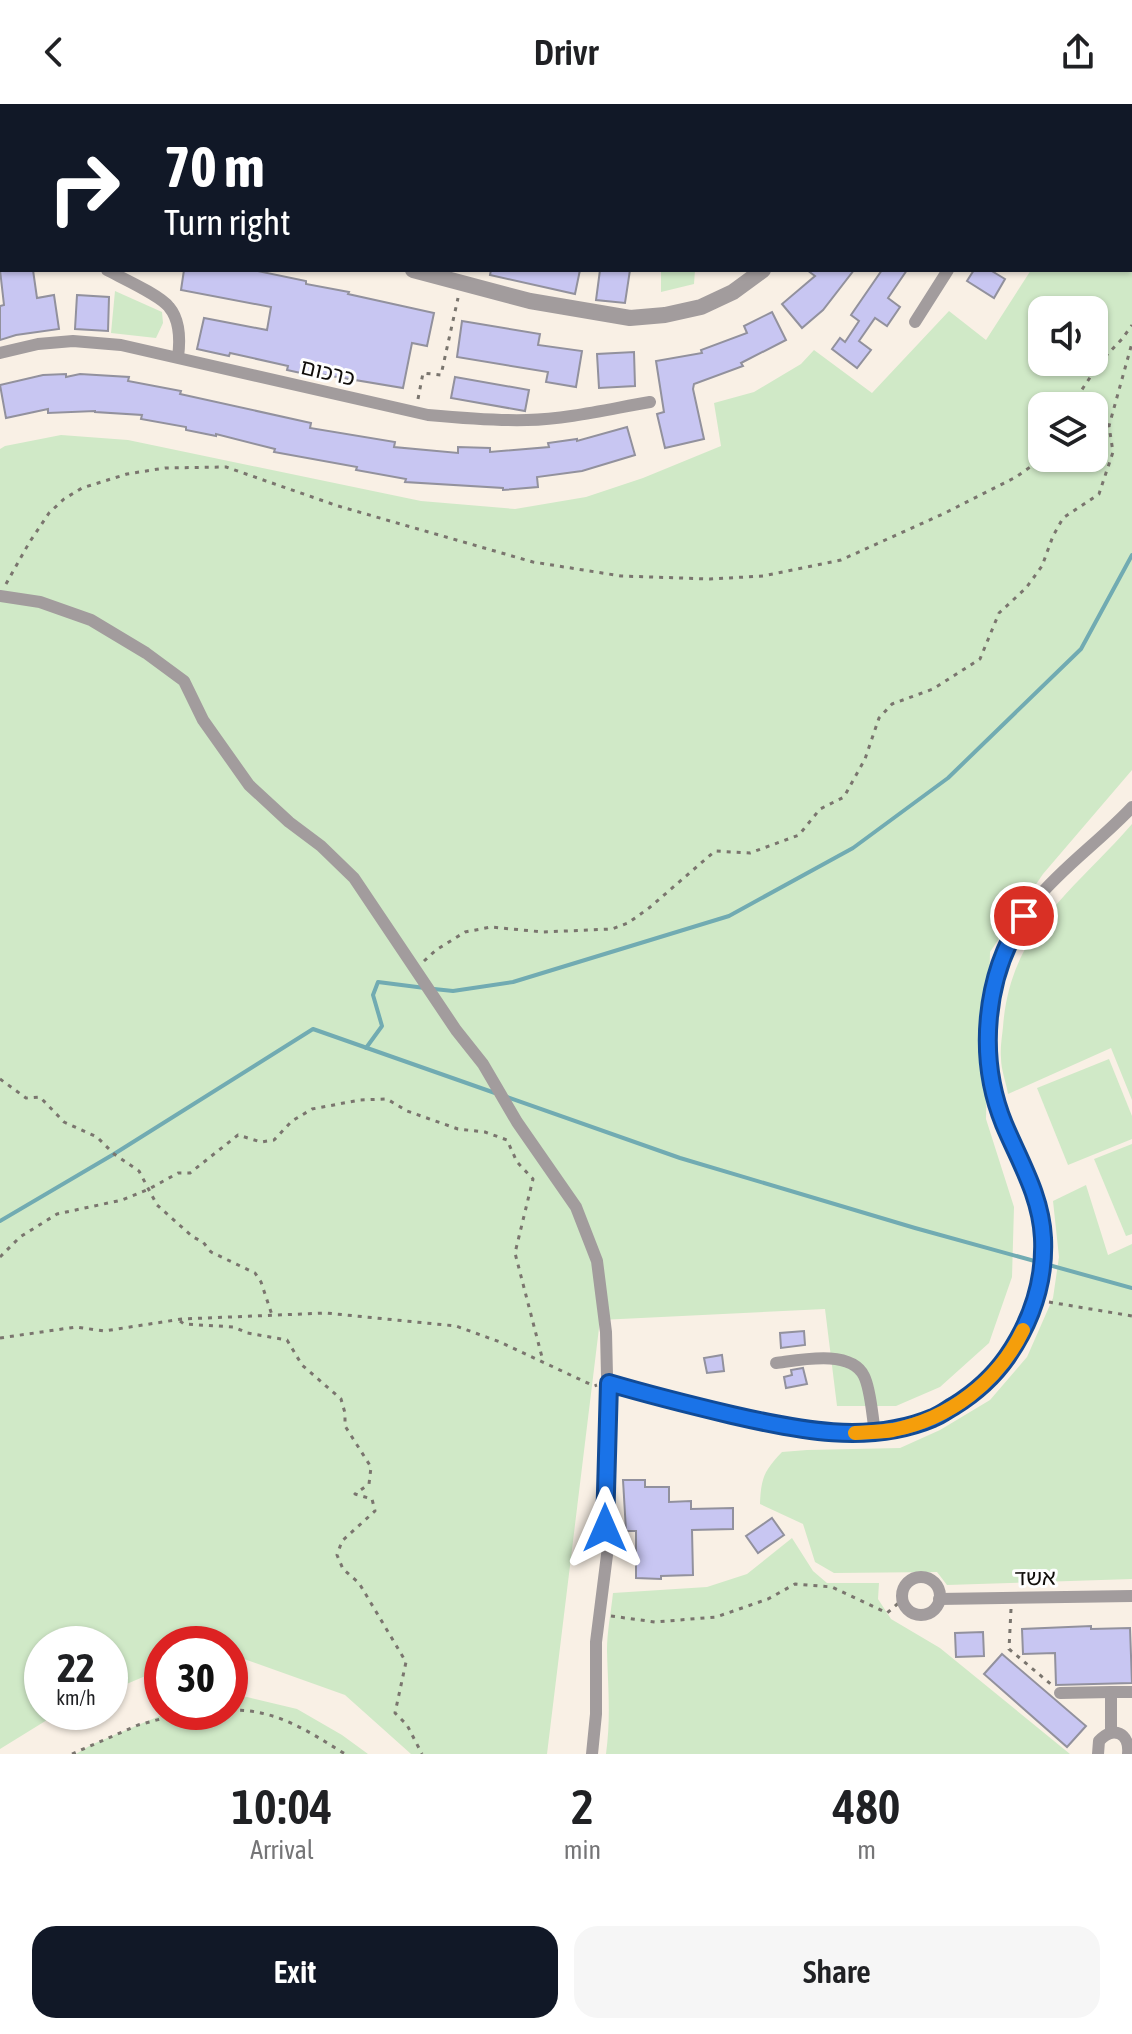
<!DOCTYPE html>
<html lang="en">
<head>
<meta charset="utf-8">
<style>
	:root { --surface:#fff; --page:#f6f6f6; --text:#202124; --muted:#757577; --accent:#111827 }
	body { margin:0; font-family:"Asap Condensed","Noto Sans Hebrew",sans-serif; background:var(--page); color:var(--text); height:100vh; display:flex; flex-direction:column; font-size:30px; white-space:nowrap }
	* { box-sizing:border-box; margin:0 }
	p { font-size:26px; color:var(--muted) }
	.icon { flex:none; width:44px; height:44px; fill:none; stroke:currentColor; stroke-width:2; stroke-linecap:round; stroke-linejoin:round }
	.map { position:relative; height:1650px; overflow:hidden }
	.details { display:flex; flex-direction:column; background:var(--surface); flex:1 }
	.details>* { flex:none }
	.top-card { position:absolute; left:0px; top:0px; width:1132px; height:168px; box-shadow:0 2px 6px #0004; background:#111827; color:#fff; overflow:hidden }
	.fabs { position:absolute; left:1028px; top:192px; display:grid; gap:16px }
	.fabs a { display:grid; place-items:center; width:80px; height:80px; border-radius:16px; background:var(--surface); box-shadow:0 2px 6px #0004; font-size:40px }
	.speed { position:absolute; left:24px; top:1522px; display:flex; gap:16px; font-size:40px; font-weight:700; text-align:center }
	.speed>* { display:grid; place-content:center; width:104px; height:104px; border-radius:50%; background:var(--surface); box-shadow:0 2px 6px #0004; line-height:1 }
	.speed small { font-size:20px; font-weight:400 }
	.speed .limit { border:12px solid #d22; background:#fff; color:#111 }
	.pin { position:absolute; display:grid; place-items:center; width:68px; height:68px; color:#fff; margin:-34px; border:4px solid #fff; border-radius:50%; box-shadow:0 2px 8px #0007 }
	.me { position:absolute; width:88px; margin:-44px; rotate:0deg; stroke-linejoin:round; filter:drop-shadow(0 0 6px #0008) }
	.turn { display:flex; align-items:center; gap:28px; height:168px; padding:0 32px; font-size:36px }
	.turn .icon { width:104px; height:104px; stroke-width:2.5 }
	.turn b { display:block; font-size:56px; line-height:68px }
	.eta { display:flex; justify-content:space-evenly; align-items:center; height:136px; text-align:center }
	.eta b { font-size:48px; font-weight:600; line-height:56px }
	.action { display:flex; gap:16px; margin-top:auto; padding:16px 32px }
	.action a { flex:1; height:92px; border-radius:24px; background:var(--accent); color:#fff; font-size:32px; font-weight:600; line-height:92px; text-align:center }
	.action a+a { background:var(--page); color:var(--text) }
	header { display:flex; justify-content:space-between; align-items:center; height:104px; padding:0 32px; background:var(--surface); font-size:36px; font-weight:600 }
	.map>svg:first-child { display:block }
	.green { fill:#d0e9c7; fill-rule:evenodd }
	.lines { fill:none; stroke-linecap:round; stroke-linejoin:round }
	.stream { stroke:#71abb2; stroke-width:4 }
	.building { fill:#c8c6f2; stroke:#92919d; stroke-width:2 }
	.path { stroke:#7a756e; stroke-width:3; stroke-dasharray:4 6; stroke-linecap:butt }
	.minor { stroke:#a29c9d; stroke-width:12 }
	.tertiary { stroke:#a29c9d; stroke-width:16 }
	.route-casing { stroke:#114b97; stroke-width:20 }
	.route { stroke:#1a73e8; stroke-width:14 }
	.slow { stroke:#f59e0b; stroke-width:14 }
	.labels { text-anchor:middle; stroke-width:6; stroke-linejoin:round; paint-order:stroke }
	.street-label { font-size:22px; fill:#100d0a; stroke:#fefefe }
</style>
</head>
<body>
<header><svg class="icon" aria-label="back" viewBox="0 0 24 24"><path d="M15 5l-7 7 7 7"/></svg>Drivr<svg class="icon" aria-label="share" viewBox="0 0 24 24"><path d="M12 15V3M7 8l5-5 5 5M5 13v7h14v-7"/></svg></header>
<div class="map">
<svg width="1132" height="1650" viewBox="0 0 1132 1650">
	<rect width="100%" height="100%" fill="#f9f0e5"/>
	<g class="green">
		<path d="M1132 8V666L1043 770 990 848 986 1015 1014 1103 1012 1173 989 1239 940 1283 896 1302H837L825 1205 600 1216 547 1650H411L345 1591 230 1550V1540H162V1565L110 1587V1540H42V1608H60L0 1645V345L5 342 61 331 128 336 421 397 515 405 586 393 643 374 721 342 714 299 754 288 801 260 814 246 872 289 949 207 986 236 1031 166H1130V12ZM1042 206H1094V258H1042ZM1042 302H1094V354H1042Z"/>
		<path d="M661 166H695L694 180 661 188Z"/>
		<path d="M115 187 162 208 163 219 156 234 111 229Z"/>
		<path d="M1132 720V996L1111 944 1008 990C1006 978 1001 966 1001 954 1000 944 1002 933 1003 923 1010 826 1074 787 1132 720Z"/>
		<path d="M1109 955 1132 1012V1035L1068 1061 1037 984Z"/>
		<path d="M1132 1040V1130L1126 1132 1094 1055Z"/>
		<path d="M1086 1081 1108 1151 1132 1140V1475L947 1481 937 1468 834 1469 815 1458 803 1420 760 1400C761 1374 764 1367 782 1348L807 1346 900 1344 940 1326 990 1296 1027 1253 1053 1194 1059 1153 1053 1097Z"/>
		<path d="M792 1434 813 1467 827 1479H879L878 1495 891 1515 940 1544 1070 1650H606C611 1613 608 1584 607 1547 607 1528 611 1508 613 1489L707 1483 747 1470Z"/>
		<path d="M247 1593 297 1605 342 1631 368 1650H76L91 1641 169 1608H230V1595Z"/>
	</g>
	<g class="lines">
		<g class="stream">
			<path d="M434 885 453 887 513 878 729 812 853 744 948 674 1081 545 1132 451"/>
			<path d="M366 944 382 922 373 891 378 878 425 884"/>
			<path d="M507 993 680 1054 915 1124 1132 1184"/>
			<path d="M0 1117 114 1050 313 925 495 989"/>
		</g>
	</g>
	<g class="building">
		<path d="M0 166H33L37 194 54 191 59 225 16 231 0 236V202L4 201Z"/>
		<path d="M184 166H253L306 177V180L349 188 348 190 434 209 427 242 412 239 403 284 319 270V273L287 266 288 262 230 249 229 252 197 245 204 214 267 226 271 203 181 186Z"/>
		<path d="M491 166H580L575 190 490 171Z"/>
		<path d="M600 166H630L625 199 596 196Z"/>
		<path d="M807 166H854L823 206 802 224 782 200 815 172Z"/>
		<path d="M882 166H907L888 194 900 203 887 222 875 214 859 237 871 246 857 264 832 245 840 234 845 238 859 217 851 211Z"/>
		<path d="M974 166H990L1005 175 994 194 967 177Z"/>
		<path d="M77 191 109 193 108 227 75 225Z"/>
		<path d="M772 208 786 236 741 259 743 262 694 280 693 285 704 335 665 344 657 310 664 308 656 257 702 249 701 246 747 229 744 222Z"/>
		<path d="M462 217 540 230 538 241 582 247 576 283 546 278 548 268 457 253Z"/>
		<path d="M634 248 635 282 599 284 597 250Z"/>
		<path d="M66 270V273L80 270 129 273 128 277 181 287 180 290 311 319 310 324 395 338 394 343 458 349V343L490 344V348L549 343 548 339 577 335V337L627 323 635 351 582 367 537 373 538 383 503 386V384L405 378 406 375 356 366 357 363 274 348 275 345 216 330V332L186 326V323L141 315 142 311 95 308V307L48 309V305L6 314 0 281 43 271Z"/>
		<path d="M455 273 529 286 525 307 451 294Z"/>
		<path d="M804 1227 805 1241 781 1244 780 1229Z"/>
		<path d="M722 1251 724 1267 707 1269 704 1254Z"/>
		<path d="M803 1264 807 1280 786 1284 784 1273 792 1271 791 1266Z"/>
		<path d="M623 1376H645V1383H669V1398L691 1397V1405L733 1404V1425L692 1426 693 1471 661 1472V1475L636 1474V1427H626Z"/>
		<path d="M772 1414 784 1431 758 1449 746 1432Z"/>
		<path d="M1091 1522V1525L1130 1524 1132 1579 1056 1581 1055 1549 1023 1550 1022 1525Z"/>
		<path d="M983 1528 984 1552 956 1553 955 1529Z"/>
		<path d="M1002 1550 1086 1622 1067 1643 984 1570Z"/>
	</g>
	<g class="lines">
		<g class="path">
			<path d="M418 295 423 269 441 271 458 194"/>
			<path d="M1071 302 1101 257 1122 235 1132 221"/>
			<path d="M6 480 29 439 49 409 64 395 82 384 127 370 165 364 226 363 338 402 533 458 621 472 710 475 763 472 841 456 945 409 1016 373 1040 356 1042 352"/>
			<path d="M424 857 436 846 465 828 491 823 543 828 612 825 628 819 649 804 715 747 750 749 799 731 820 705 844 693 865 655 879 614 892 600 933 585 980 555 999 509 1026 484 1042 462 1053 432 1063 414 1099 390 1113 348 1109 322 1132 239"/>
			<path d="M0 975 26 994 40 993 64 1018 97 1033 114 1050 139 1067 157 1101 193 1133 203 1138 211 1148 255 1169 261 1178 272 1211"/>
			<path d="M0 1153 20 1133 57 1110 122 1096 149 1085 178 1069H190L238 1031 261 1038 274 1036 292 1017 312 1005 360 996 387 995 407 1007 458 1025 485 1028 507 1036 517 1058 533 1075 515 1149 543 1257"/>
			<path d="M1049 1198 1132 1212"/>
			<path d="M180 1217 184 1220 234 1223 247 1229 287 1236 302 1261 341 1295 345 1309V1322L371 1363 369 1380 355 1390 372 1395 375 1407 342 1437 337 1451 343 1465 359 1479 406 1558 395 1609 407 1621 422 1650"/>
			<path d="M0 1234 76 1223 104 1227 182 1215 326 1209 456 1222 500 1238 594 1282 597 1281"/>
			<path d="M1011 1505 1009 1545 1053 1582"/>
			<path d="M611 1512 655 1518 716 1513 768 1495 795 1480 832 1483 887 1509 902 1496"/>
			<path d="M230 1606C276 1605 308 1627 345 1650"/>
			<path d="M72 1650 138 1621 187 1608"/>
		</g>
		<g class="minor">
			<path d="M289 0 292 2"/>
			<path d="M403 0 406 2"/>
			<path d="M87 2 91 0"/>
			<path d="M937 2 938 0"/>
			<path d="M1052 2 1053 0"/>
			<path d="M0 34H2"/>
			<path d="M107 166C122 174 160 191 169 203 180 216 180 238 178 253"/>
			<path d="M915 218 948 166"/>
			<path d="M0 249 38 240 73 237 121 241 428 311C461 314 494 317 527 316 568 315 609 305 650 298"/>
			<path d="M0 492 40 498 91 516 146 549 184 577 203 616 249 681 289 718 321 742 354 774 456 926 483 960 517 1018 576 1103 597 1157 606 1228 607 1272 609 1279 606 1356 605 1424 608 1443 596 1538V1610L592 1650"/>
			<path d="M776 1259C800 1256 851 1245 864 1272 871 1286 872 1312 875 1328"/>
			<path d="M609 1279C650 1291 691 1301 732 1311 838 1335 941 1349 1011 1247 1039 1206 1050 1151 1039 1102 1032 1072 1015 1046 1004 1018 984 968 984 916 999 864 1021 788 1082 756 1132 703"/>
			<circle cx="921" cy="1492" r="19"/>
			<path d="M939 1495 1132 1492"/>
			<path d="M1060 1589 1111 1588"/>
			<path d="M1111 1628V1588H1132"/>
			<path d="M1098 1650 1099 1637C1113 1621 1130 1629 1128 1650"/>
		</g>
		<g class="tertiary">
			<path d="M848 2 849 0"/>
			<path d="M0 120 2 119"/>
			<path d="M413 166 530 197 630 214 665 211 701 203 733 188 763 166"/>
		</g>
	</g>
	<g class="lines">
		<defs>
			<path id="route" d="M605 1424 609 1279C650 1291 690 1301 732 1311 797 1326 869 1341 933 1314 941 1311 947 1306 954 1302 975 1289 993 1273 1007 1253 1031 1218 1045 1177 1043 1134 1041 1092 1020 1058 1004 1020 977 954 984 872 1024 812"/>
		</defs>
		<use href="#route" class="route-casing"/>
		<use href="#route" class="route"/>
		<path class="slow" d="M855 1329C868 1328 881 1328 893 1326 949 1315 998 1278 1023 1226"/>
	</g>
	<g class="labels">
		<g class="street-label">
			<text transform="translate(328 268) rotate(13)" y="8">כרכום</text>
			<text transform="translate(1035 1473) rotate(-1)" y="8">אשד</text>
		</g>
	</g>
</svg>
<div class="fabs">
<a><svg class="icon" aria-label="sound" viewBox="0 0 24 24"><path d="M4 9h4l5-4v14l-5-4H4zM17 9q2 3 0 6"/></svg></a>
<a><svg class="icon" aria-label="layers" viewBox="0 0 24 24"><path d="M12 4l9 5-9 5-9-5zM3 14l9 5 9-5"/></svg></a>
</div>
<div class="speed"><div>22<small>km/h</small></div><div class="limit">30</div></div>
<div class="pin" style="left:1024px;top:812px;background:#d93025"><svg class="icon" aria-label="arrive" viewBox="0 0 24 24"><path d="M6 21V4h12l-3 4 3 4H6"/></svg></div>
<svg class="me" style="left:605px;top:1424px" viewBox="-20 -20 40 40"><path d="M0-17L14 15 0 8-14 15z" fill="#1a73e8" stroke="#fff" stroke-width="4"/></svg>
<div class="top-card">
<div class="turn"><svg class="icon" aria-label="right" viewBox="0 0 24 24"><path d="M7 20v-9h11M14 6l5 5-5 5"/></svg><div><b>70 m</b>Turn right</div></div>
</div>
</div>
<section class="details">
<div class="eta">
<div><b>10:04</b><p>Arrival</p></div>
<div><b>2</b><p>min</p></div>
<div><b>480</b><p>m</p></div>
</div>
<div class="action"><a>Exit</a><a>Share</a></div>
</section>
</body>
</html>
